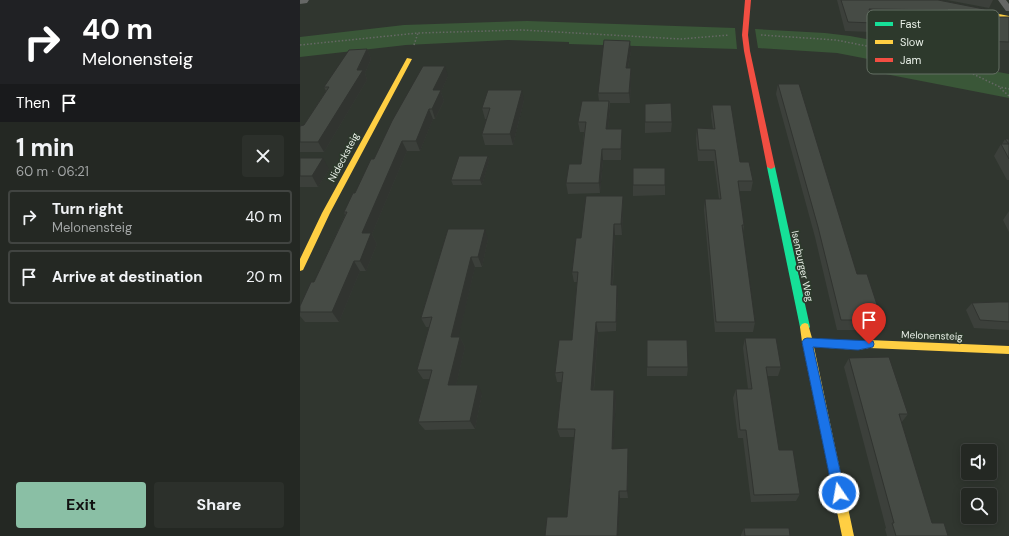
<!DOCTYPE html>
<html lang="en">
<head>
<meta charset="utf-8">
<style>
	:root { --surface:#242823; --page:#2c302b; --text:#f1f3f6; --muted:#a3a6a6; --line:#414441; --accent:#8abfa5 }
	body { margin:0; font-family:"DM Sans",sans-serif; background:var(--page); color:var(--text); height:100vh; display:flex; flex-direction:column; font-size:15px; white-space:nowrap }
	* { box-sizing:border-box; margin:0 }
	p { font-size:13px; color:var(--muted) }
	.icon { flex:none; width:22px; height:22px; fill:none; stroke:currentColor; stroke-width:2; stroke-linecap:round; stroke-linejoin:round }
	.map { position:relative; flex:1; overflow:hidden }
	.side { display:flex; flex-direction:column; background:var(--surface); width:300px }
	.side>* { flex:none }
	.hud { background:#202124; color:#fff; overflow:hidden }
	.buttons { position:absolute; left:661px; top:444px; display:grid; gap:8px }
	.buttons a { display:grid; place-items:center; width:36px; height:36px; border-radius:4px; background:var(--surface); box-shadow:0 2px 10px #0003,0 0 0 1px var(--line); font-size:20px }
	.pin { position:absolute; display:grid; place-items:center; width:34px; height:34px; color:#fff; margin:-41px -17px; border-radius:50% 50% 50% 0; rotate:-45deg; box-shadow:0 0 4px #0007 }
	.pin .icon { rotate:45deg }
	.me { position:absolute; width:44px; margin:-22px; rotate:348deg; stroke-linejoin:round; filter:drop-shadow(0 0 3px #0008) }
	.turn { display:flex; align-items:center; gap:14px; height:84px; padding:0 16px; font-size:18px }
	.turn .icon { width:52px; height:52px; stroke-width:2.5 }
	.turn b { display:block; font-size:28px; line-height:34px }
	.then { display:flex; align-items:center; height:38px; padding:0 16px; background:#0003; gap:8px; font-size:15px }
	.round { display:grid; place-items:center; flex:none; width:42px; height:42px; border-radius:4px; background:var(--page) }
	.summary { display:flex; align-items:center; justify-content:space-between; height:68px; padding:0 16px }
	h1 { font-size:24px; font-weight:700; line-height:30px }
	.button { display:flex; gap:8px; margin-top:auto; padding:8px 16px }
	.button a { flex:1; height:46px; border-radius:4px; background:var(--accent); color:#111; font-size:16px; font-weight:700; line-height:46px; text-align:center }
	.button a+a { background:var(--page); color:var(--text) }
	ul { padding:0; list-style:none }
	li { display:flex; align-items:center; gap:12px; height:54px; margin:0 8px 6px; padding:0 8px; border:2px solid var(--line); border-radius:4px }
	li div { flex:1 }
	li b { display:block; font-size:15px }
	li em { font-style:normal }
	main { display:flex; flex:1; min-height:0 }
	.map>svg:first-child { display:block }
	.green { fill:#3a5738 }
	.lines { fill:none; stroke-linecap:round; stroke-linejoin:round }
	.path { stroke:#666865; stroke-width:1.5; stroke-dasharray:1.5 2; stroke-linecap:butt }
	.lane { fill:#656765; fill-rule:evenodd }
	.street { fill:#656765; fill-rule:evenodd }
	.fast { fill:#16e098; fill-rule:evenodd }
	.slow { fill:#ffcf43; fill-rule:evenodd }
	.jam { fill:#f24e42; fill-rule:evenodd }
	.wall { fill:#3c403b }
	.shaded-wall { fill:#313430 }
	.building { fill:#464b45; stroke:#313430 }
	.route { fill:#1a73e8; stroke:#114b97 }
	.labels { text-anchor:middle; stroke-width:3.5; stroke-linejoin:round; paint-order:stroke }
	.street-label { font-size:10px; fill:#e8efe7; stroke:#2d392c }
	.key { fill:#2d392c; stroke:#657064; stroke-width:1 }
	.key-label { font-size:11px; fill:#e8efe7 }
</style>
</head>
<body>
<main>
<section class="side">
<div class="hud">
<div class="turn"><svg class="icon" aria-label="right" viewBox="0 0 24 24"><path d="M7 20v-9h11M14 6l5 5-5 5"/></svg><div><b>40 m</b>Melonensteig</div></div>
<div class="then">Then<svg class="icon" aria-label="arrive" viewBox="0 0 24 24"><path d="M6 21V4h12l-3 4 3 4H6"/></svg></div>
</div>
<div class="summary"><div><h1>1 min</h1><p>60 m · 06:21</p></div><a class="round"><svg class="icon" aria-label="close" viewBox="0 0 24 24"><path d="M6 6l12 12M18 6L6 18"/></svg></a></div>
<ul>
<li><svg class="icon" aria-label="right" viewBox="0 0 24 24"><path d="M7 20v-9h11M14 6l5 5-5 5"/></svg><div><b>Turn right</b><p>Melonensteig</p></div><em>40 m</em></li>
<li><svg class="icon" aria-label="arrive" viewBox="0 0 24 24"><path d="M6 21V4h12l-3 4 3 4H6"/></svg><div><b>Arrive at destination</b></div><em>20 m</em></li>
</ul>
<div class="button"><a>Exit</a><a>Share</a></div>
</section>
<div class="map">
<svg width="709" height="536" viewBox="0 0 709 536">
	<rect width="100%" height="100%" fill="#30362f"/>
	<g class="green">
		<path d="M227 21 435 28 437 49 269 44V42L208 40 106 45 0 57V37L104 25Z"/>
		<path d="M455 29 525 33 550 36 664 57 671 67 709 74V98L575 72 568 59 537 53 458 48Z"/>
	</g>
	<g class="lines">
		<g class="path">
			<path d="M461 35 536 40 648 62 700 87 709 89"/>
			<path d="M0 45 118 33 222 30 381 39 429 35"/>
			<path d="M114 45 118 33"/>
			<path d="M700 88 709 96"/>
		</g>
		<path class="lane" d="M698 0H706L709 4V11H706Z"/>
		<path class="street" d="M0 0H9L7 3 0 4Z"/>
		<path class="fast" d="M468 165H474L475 167 510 327 508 330 505 331 502 330 500 327 467 167Z"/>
		<g class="slow">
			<path d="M618 0H629L709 16V20Z"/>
			<path d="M107 58 112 59 30 213 4 268 3 270 0 271V259L22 213Z"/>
			<path d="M505 323 508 324 512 338 558 342 569 340 709 346V354L569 348 558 350 514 347 554 536H542L502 342 500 327 502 324Z"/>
		</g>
		<path class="jam" d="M445 0H451L448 35 450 51 475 167 471 169 467 167 444 51 442 35Z"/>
	</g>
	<g class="wall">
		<path d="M537 0H638L686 17H709V50H677L678 37 657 36 649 24 646 23 645 19 572 18 574 23 571 32 545 31Z"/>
		<path d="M647 0H693L689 8Z"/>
		<path d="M67 49 71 59 65 73 67 80 24 152H0V126L4 125 26 91 24 87Z"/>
		<path d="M331 51 328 68H331V78L330 103H310V111L308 129 322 139 321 160H303L300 193 268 194 266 183 281 164 284 132H280L278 122 299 101 298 93Z"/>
		<path d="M148 76 141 92 144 101 135 119H133L120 151H107L72 234 77 244 66 271H60L39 322H5L0 316V306L14 282 45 215 44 212 74 159Z"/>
		<path d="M478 84 557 274 582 320 576 330H537L515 237 476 94Z"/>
		<path d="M224 100 213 145H185L182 134 187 119H185L182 108Z"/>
		<path d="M345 104 372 122 371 132 345 133Z"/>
		<path d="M412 105 440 162 453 181 451 191H439L444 225 443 233 455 322 453 332H415L404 210 405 199H419L414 161H398L396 139 397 128 413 129 411 115Z"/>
		<path d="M705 139H709V180H707L694 156 701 144H702Z"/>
		<path d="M188 156 189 161 182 185H153L151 180Z"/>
		<path d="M0 158 29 169 18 187H0Z"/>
		<path d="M333 185H365V195L333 196Z"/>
		<path d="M323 196V207L322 235H315L313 285 318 295 316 331 298 332 294 390 316 398 313 449 328 456V498H320L267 517 274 437H260L257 429 262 382H257L255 373 272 340 277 282H274L272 272 281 238Z"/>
		<path d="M709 211V232L703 220Z"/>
		<path d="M148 229 188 239 182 267H175L158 337H160L165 347 156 385 182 394 175 429 125 430 118 422 130 379H123L117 370 129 327H126L121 318Z"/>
		<path d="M709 302V330L674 328 666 310 672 303Z"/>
		<path d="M445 338 481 367 478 376H467L479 450 500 494 496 501 451 502 443 438H438L433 398 436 389H448L443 348Z"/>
		<path d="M347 340 388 367 387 376H347Z"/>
		<path d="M549 358 608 414 601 423 632 523 648 536H587L585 529 586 528 544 367Z"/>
		<path d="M444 528 490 536H441V535Z"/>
	</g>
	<g class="shaded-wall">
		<path d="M330 41 331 51 326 78V68Z"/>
		<path d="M67 49 71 59 65 73 67 80 24 152 18 142 57 70Z"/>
		<path d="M145 66 148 76 141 92 144 101 135 119 132 109 133 90Z"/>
		<path d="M331 68V78L330 103 329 93Z"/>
		<path d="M222 90 224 100 213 145 210 134Z"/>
		<path d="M309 101 310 111 307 139 306 129Z"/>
		<path d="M129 109 133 119 120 151 116 141Z"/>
		<path d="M322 129V139L321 160V149Z"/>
		<path d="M102 141 107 151 72 234 77 244 66 271 60 261 62 233Z"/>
		<path d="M302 149 303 160 300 193 299 183Z"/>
		<path d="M188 156 189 161 182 185 180 180Z"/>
		<path d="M23 158 29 169 18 187 12 176Z"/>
		<path d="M323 196V207L322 235 321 224Z"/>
		<path d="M314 224 315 235 312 295 311 285Z"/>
		<path d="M185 229 188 239 182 267 178 257Z"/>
		<path d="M171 257 175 267 156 347 151 337Z"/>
		<path d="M54 261 60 271 39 322 32 312Z"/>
		<path d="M317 285 318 295 316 331V322Z"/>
		<path d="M296 322 298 332 293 398 291 390Z"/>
		<path d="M160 337 165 347 154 394 148 385Z"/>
		<path d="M178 385 182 394 175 429 170 421Z"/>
		<path d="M314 390 316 398 313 456 312 449Z"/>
		<path d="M328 448V498L327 491Z"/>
		<path d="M319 491 320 498 318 536H317Z"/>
	</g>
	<g class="building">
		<path d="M541 0H638L689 10 686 17H709V42L682 41V28L661 27 652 15H649L648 10 569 9 574 23 548 22Z"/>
		<path d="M304 40 330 41 326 68H331L329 93H298Z"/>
		<path d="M67 49 57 70H63L18 142H0V126L4 125 29 87H24L49 50Z"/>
		<path d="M123 66H145L133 90H141L132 109H129L116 141H102L62 233H71L60 261H54L32 312H0V306L11 282H14L47 212H44L53 193H55L71 159H74L92 121Z"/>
		<path d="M478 84H499L557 274H567L582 320H541L518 227Z"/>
		<path d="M188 90H222L210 134H182L190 108H182Z"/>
		<path d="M282 101H309L306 129H322L321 149H302L299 183H266L269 164H281L286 122H278Z"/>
		<path d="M371 103 372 122H345V104Z"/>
		<path d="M412 105H431L440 162H449L453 181H438L444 225H442L455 322H416L405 199H421L415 150H399L397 128 415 129Z"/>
		<path d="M705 139H709V159L701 144H709Z"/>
		<path d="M159 156H188L180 180H151Z"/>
		<path d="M0 158H23L12 176H0Z"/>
		<rect x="333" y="168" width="32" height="17"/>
		<path d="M286 196H323L321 224H314L311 285H317L316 322H296L291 390H314L312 449 328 448 327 491H319L317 536H245L247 517H267L275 429H257L263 372 255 373 259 340H272L278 272H272L276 238H281Z"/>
		<path d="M148 229H185L178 257H171L151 337H160L148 385H178L170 421 118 422 132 370H117L132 317 121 318Z"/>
		<path d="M698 302H709V322L680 320 672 303Z"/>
		<path d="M445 338H476L481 367H466L479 450H493L500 494 454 495 446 430H440L436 389H452Z"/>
		<path d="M347 340H387L388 367H347Z"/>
		<path d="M589 357 608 414H599L632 523H644L648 536H596L592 523H594L549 358Z"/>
		<path d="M444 528H489L490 536H445Z"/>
	</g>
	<path class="route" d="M507 338 573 341 574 344 573 347 558 350 513 347 545 493 543 497 539 499 534 497 533 493 502 342 504 339Z"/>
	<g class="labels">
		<g class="street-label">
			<text transform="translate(43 157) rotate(-62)" y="4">Nidecksteig</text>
			<text transform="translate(503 266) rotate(78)" y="4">Isenburger Weg</text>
			<text transform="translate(632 335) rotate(2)" y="4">Melonensteig</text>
		</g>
	</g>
	<rect x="567" y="10" width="132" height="64" rx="6" class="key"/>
	<rect x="575" y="22" width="18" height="4" fill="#16e098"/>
	<rect x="575" y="40" width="18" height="4" fill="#ffcf43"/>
	<rect x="575" y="58" width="18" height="4" fill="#f24e42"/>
	<g class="key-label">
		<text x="600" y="28">Fast</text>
		<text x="600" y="46">Slow</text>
		<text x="600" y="64">Jam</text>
	</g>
</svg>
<div class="buttons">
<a><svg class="icon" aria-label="sound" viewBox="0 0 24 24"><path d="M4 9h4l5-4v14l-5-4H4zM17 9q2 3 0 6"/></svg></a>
<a><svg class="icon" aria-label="search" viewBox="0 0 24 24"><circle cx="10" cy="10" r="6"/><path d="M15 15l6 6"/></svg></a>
</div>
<div class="pin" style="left:569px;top:344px;background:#d93025"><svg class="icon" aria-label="arrive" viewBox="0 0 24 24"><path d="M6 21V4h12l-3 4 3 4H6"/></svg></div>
<svg class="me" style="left:539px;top:493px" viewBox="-20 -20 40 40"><circle r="17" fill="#1a73e8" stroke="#fff" stroke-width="3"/><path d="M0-11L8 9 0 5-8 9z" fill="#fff"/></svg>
</div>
</main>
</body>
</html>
